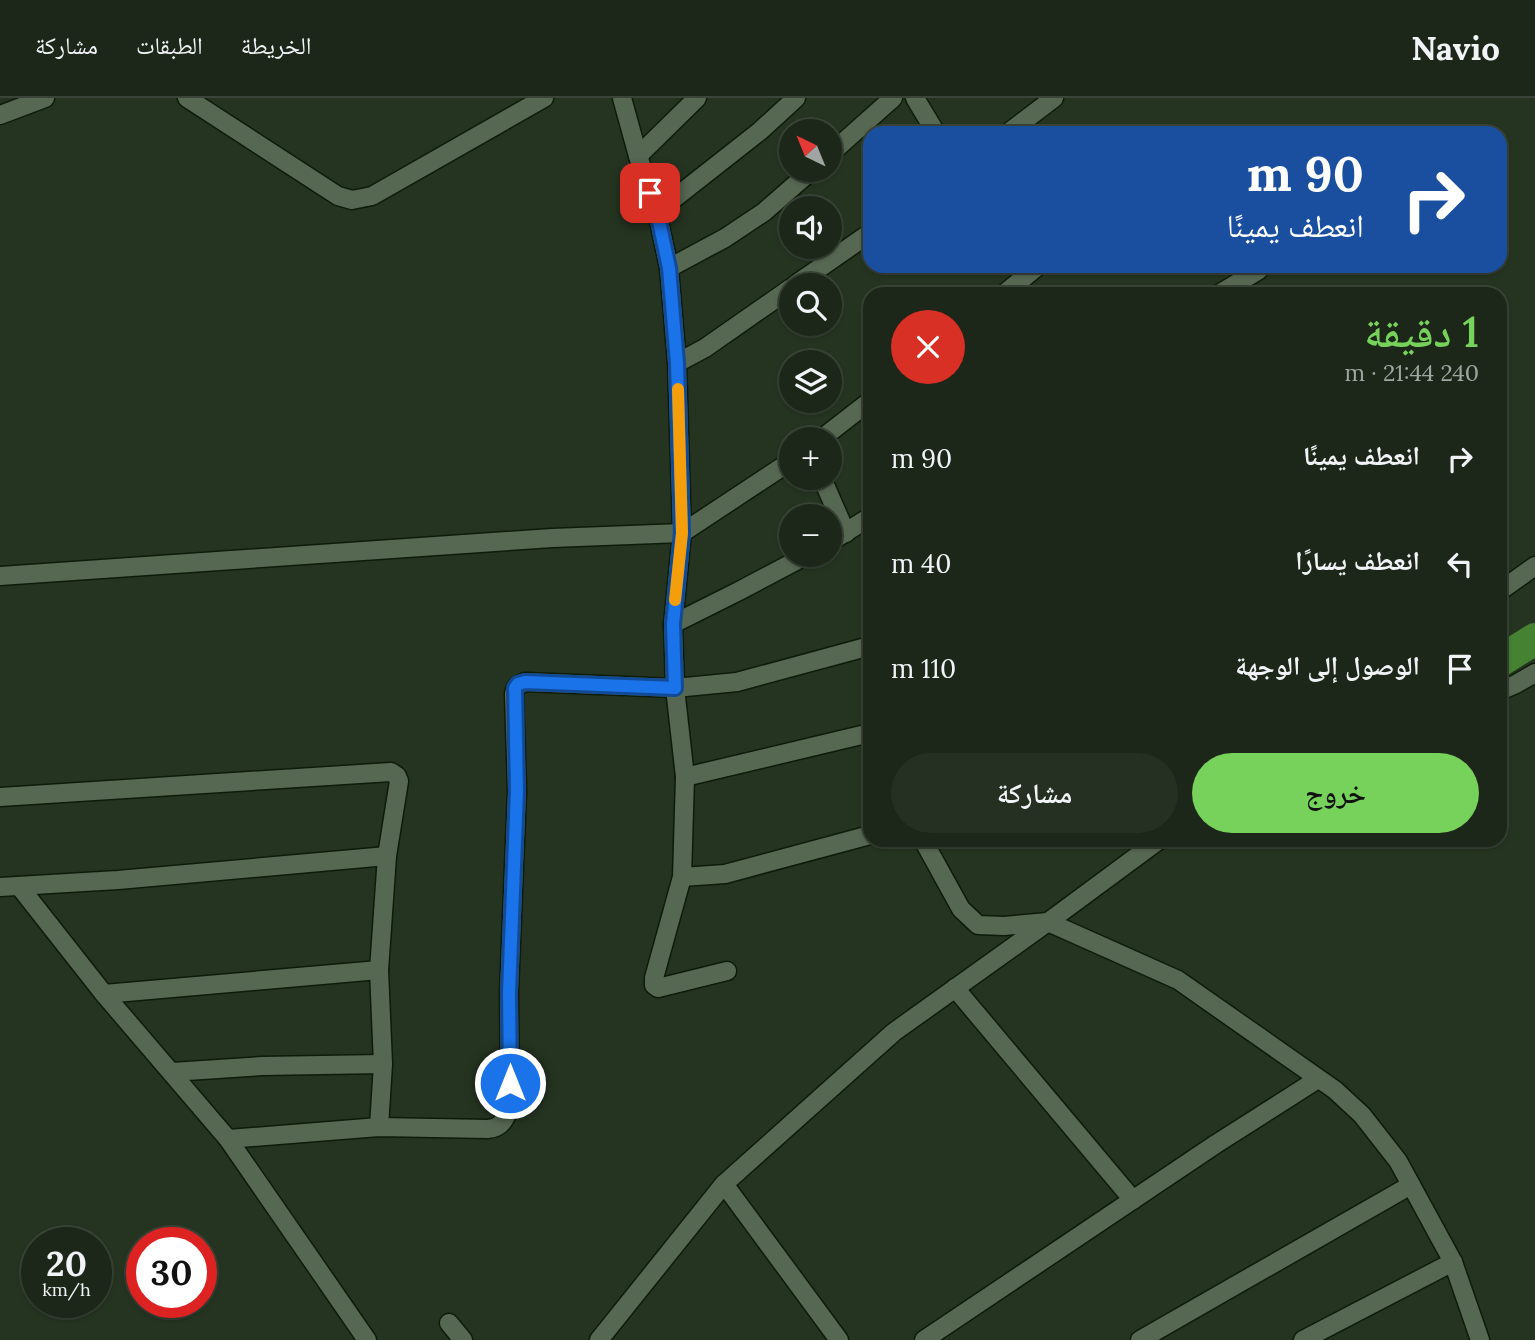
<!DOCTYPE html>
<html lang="ar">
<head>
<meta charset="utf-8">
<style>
	:root { --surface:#1c2719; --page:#252f22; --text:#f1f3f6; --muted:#a0a5a2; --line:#3a4438; --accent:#76d25a }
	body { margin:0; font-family:Lora,"Noto Naskh Arabic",serif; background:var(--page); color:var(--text); direction:rtl; height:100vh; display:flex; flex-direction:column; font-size:26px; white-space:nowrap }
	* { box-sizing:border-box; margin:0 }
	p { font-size:23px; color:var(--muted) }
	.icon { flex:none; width:38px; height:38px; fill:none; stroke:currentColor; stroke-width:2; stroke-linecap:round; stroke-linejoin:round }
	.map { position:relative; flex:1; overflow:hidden; direction:ltr }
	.sheet { position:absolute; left:863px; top:189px; width:644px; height:560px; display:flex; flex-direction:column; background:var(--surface); border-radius:21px; box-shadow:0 2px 5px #0004,0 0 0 2px var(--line); direction:rtl }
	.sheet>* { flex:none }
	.hud { position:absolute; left:863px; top:28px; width:644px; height:147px; border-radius:21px; box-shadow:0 2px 5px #0004,0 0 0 2px var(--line); direction:rtl; background:#1a4fa0; color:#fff; overflow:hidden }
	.needle { width:46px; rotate:317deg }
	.tools { position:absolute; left:779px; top:21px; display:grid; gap:14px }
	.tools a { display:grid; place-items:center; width:63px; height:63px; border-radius:50%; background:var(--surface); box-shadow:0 2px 5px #0004,0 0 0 2px var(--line); font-size:35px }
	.speed { position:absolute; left:21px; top:1129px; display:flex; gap:14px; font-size:35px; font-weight:700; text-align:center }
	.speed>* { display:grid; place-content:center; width:91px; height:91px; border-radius:50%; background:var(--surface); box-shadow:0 2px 5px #0004,0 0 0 2px var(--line); line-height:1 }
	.speed small { font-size:18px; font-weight:400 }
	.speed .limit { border:10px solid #d22; background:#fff; color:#111 }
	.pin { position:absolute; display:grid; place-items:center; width:60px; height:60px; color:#fff; margin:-30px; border-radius:14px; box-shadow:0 4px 10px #0006 }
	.me { position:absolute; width:77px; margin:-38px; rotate:0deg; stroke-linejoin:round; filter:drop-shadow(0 0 5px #0008) }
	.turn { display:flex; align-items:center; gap:24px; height:147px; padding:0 28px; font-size:32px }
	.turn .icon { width:91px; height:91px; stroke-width:2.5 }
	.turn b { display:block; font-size:49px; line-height:60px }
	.round { display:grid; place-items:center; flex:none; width:74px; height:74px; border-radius:37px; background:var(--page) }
	.head { display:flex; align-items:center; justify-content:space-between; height:119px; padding:0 28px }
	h1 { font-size:42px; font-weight:600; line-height:52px; color:var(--accent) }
	.action { display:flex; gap:14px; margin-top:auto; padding:14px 28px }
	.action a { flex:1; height:80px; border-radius:42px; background:var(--accent); color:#111; font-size:28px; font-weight:600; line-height:80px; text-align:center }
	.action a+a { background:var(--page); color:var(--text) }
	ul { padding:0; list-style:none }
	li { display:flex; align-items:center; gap:21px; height:105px; padding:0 28px }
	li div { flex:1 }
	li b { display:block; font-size:26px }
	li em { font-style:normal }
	header { display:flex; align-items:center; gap:42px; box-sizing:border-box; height:98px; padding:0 35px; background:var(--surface); border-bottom:2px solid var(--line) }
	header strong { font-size:33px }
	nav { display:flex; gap:38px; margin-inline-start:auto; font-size:24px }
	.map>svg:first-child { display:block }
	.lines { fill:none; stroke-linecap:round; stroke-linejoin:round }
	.canal { stroke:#458232; stroke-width:32 }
	.street-casing { stroke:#0e1b0a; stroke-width:21 }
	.street { stroke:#566752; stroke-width:18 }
	.route-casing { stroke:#114b97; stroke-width:18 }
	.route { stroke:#1a73e8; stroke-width:12 }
	.slow { stroke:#f59e0b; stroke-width:12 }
</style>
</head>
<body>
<header>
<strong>Navio</strong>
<nav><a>الخريطة</a><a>الطبقات</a><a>مشاركة</a></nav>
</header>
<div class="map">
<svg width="1535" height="1242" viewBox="0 0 1535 1242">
	<rect width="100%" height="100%" fill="#253421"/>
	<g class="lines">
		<path class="canal" d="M1500 563 1535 541"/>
		<defs>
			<g id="street">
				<path d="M187 0 338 98 352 102 372 98 544 0"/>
				<path d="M622 0 638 58 657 114 669 170 677 265 682 435 673 526 675 590 685 679 682 779 654 880V887L658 890 727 873"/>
				<path d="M915 0 936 35"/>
				<path d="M0 17 45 0"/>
				<path d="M1008 35 1054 0"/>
				<path d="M830 56 893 0"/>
				<path d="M638 58 697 0"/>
				<path d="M657 114 760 33 796 0"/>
				<path d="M669 170 725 140 764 114 812 72"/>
				<path d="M795 187 870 135"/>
				<path d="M1004 196 1038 168"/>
				<path d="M1219 196 1259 172"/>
				<path d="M677 265 705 250 791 190"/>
				<path d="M821 341 870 303"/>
				<path d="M822 380 846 435"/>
				<path d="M830 444 870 419"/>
				<path d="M0 478 552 440 682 435 791 363"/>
				<path d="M1500 493 1535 468"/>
				<path d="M673 526 739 493 807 457"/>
				<path d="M1500 593 1516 586 1535 575"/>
				<path d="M685 679 870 635"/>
				<path d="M0 699 391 674 397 678 399 683 387 758 379 872 383 966 379 1029"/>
				<path d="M923 742 961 811 978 827 1004 828 1048 824 1178 882 1335 992 1362 1017 1398 1063 1453 1164 1480 1242"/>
				<path d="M682 779 725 776 870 737"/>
				<path d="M19 788 104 896 228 1041 367 1242"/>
				<path d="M0 789 118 782 387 758"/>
				<path d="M955 890 1133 1102"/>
				<path d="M104 896 379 872"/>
				<path d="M172 974 262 968 383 966"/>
				<path d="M228 1041 379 1029 488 1031C502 1030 506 1020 510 1008L509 894 517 693 514 596C515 589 518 587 525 584L675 590 737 584 870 548"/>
				<path d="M724 1086 839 1242"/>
				<path d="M449 1225 463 1242"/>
				<path d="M599 1242 724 1086 894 934 1048 824 1159 742"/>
				<path d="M924 1242 1216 1046 1318 981"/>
				<path d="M1140 1242 1411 1087"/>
				<path d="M1303 1242 1453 1164"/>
			</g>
		</defs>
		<use href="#street" class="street-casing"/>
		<use href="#street" class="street"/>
	</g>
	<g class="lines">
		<defs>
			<path id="route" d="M510 985 509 894 517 693 515 590 518 586 525 584 675 590 673 526 682 435 677 265 669 170 657 114 650 95"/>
		</defs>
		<use href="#route" class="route-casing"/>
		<use href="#route" class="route"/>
		<path class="slow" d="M675 502 682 435 678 291"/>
	</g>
</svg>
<div class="tools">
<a><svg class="needle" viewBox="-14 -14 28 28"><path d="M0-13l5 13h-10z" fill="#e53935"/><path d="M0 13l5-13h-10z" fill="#a0a5a2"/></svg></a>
<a><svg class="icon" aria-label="sound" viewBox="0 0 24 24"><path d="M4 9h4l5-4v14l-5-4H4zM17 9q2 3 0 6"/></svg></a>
<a><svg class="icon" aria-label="search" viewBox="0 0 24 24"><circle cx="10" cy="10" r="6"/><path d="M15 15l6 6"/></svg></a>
<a><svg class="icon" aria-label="layers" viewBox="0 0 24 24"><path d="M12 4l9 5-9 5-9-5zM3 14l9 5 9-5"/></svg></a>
<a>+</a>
<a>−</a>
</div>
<div class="speed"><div>20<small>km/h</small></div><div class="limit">30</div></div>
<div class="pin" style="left:650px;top:95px;background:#d93025"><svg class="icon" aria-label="arrive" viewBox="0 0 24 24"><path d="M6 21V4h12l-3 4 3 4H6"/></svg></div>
<svg class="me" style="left:510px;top:985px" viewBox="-20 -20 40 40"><circle r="17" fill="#1a73e8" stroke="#fff" stroke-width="3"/><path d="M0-11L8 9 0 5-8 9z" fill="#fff"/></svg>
<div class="hud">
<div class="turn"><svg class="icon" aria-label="right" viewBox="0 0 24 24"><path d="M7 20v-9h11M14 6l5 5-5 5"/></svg><div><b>90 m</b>انعطف يمينًا</div></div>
</div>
<section class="sheet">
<div class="head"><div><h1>1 دقيقة</h1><p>240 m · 21:44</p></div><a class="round" style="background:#d93025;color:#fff"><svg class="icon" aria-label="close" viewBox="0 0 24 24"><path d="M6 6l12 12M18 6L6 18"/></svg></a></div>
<ul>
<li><svg class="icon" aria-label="right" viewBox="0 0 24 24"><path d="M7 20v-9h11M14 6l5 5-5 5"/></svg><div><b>انعطف يمينًا</b></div><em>90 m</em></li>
<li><svg class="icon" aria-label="left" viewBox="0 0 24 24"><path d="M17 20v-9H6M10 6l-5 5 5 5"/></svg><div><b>انعطف يسارًا</b></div><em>40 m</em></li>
<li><svg class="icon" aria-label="arrive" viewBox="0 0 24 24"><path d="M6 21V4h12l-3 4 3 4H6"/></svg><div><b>الوصول إلى الوجهة</b></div><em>110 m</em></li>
</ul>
<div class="action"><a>خروج</a><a>مشاركة</a></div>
</section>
</div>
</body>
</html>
